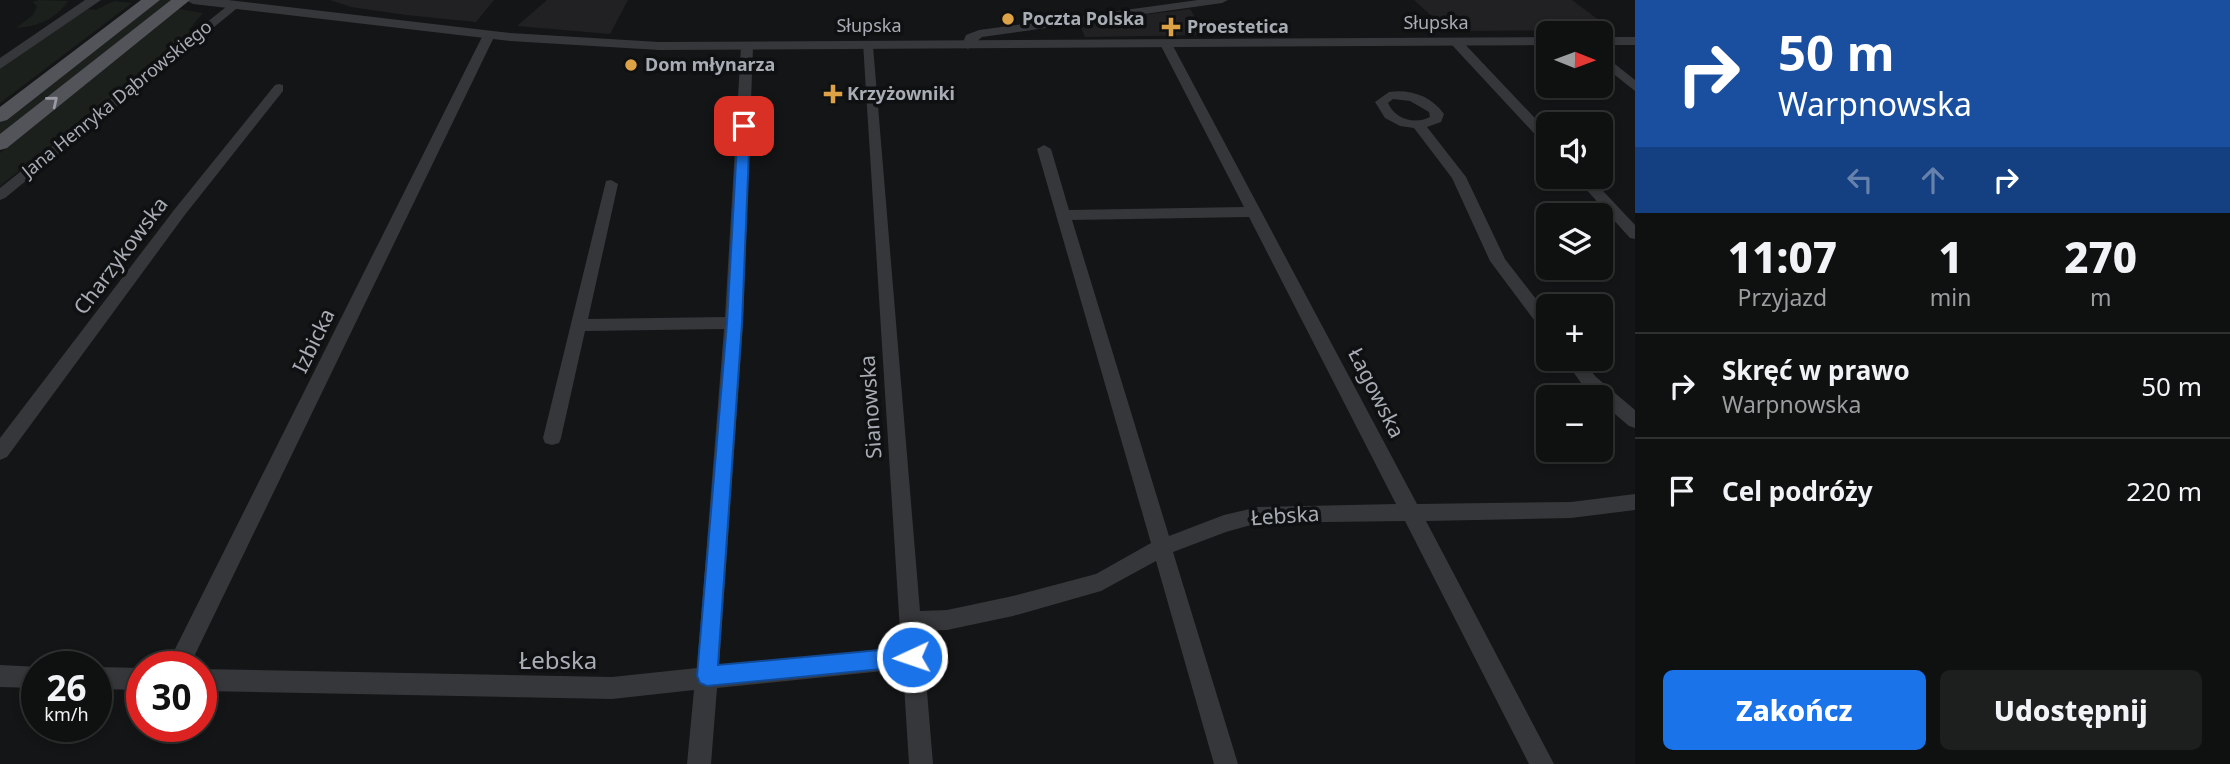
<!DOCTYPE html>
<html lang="pl">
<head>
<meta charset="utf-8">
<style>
	:root { --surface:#0f1010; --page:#1d1e1e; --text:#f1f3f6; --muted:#9b9d9f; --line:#2f3030; --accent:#1a73e8 }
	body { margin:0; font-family:"Noto Sans",sans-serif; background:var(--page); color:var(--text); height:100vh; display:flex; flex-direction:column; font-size:26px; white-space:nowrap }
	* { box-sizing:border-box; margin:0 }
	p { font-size:23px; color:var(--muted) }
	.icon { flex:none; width:38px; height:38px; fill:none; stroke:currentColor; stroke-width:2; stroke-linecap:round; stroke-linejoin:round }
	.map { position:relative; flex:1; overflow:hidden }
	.side { display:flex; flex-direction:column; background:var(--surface); width:595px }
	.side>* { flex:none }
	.top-card { background:#1a4fa0; color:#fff; overflow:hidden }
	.needle { width:46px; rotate:91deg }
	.controls { position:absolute; left:1536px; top:21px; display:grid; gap:14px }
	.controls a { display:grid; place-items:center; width:77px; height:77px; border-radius:10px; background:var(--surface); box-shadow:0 4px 10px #0003,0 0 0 2px var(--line); font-size:35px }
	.speed { position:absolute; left:21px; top:651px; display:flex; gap:14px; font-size:35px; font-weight:700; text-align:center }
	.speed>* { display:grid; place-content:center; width:91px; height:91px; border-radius:50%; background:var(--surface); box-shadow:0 4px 10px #0003,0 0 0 2px var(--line); line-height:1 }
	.speed small { font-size:18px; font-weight:400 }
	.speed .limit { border:10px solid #d22; background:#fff; color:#111 }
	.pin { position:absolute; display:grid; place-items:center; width:60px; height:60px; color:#fff; margin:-30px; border-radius:14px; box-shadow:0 4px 10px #0006 }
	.me { position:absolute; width:77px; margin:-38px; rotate:267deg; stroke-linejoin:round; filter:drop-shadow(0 0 5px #0008) }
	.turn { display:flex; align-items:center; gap:24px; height:147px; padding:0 28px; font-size:32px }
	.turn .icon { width:91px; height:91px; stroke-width:2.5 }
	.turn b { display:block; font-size:49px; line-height:60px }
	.lanes { display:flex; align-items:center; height:66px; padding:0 28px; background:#0003; justify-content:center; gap:35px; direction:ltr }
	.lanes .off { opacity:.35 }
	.eta { display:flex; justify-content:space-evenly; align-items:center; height:119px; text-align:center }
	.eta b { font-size:42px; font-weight:800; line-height:49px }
	.action { display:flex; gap:14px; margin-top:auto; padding:14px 28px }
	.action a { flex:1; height:80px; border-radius:10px; background:var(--accent); color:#fff; font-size:28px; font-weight:800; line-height:80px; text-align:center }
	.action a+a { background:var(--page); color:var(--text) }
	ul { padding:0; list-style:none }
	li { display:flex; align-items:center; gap:21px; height:105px; padding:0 28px; border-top:2px solid var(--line) }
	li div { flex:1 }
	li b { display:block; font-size:26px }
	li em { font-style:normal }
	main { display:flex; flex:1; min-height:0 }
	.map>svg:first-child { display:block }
	.built { fill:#212123 }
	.green { fill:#1b201c }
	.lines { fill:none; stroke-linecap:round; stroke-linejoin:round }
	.minor { fill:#36373a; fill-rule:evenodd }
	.tertiary { fill:#36373a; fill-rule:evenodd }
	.primary { fill:#525459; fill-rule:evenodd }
	.oneway { stroke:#979aa3 }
	.route { fill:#1a73e8; stroke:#114b97; stroke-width:2 }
	.poi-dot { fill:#dda146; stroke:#0f1011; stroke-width:2.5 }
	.labels { text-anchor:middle; stroke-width:7; stroke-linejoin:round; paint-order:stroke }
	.far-poi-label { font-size:18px; font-weight:bold; fill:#a8acb5; stroke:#0f1011; text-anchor:start }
	.far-street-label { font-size:18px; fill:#a8acb5; stroke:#0f1011 }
	.street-label { font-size:21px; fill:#a8acb5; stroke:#0f1011 }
	.near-street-label { font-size:24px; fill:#a8acb5; stroke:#0f1011 }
</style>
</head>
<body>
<main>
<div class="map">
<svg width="1635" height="764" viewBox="0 0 1635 764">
	<rect width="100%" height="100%" fill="#141516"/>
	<g class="built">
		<path d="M330 0H494L476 22 406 15 351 7Z"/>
		<path d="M547 0H628L610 34 517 26Z"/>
		<path d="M1414 0H1572L1612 30 1448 31Z"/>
		<path d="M1190 9 1206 35 1085 37 1079 23Z"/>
	</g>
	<g class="green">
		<path d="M39 0 68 1C57 19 36 27 16 28L33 15 37 6 32 2Z"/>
		<path d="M160 0H174L0 135V123Z"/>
		<path d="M114 1 132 3 0 103V69L87 9 96 10Z"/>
		<path d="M179 9 203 13 188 31H194L0 186V153Z"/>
	</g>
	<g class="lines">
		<g class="minor">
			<path d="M1198 0H1228L1222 3 982 37 968 49 962 45 966 35 979 30Z"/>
			<path d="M231 3 241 5 5 198 0 200V188Z"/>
			<path d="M489 31 495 35 189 667H166L483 35Z"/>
			<path d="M1452 39H1460L1549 133V145L1544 144 1452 45Z"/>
			<path d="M1166 40 1172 44 1417 504 1571 502 1635 494V510L1571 518 1426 521 1554 764H1529L1405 521 1258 523 1226 532 1173 552 1238 764H1214L1156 561 1101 591 1013 616 947 630 922 631 933 764H909L903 669 717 688 711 764H687L694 690 612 699 201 691V669L612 677 697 668 724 329 585 331 561 438 559 443 552 445 545 443 543 438 606 181 611 180 618 184 588 319 725 317 741 46 747 42 753 46 743 323 719 666 901 647 863 43 873 46 920 611 947 610 1013 596 1096 574 1151 543 1037 149 1044 145 1051 149 1069 210 1244 207 1160 44ZM1249 217 1396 504 1258 507 1224 515 1169 536 1072 220Z"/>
			<path d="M1601 53 1635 80V91L1601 64Z"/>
			<path d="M279 84 283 85V91L184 216 7 457 0 460V438L174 210 275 85Z"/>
			<path d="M1389 92C1411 89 1431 96 1444 114L1441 122 1427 127 1466 177 1505 259 1549 316V334L1543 332 1490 261 1452 178 1414 128 1400 126 1385 118 1375 102ZM1393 99 1410 101 1429 112 1430 117C1414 125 1395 119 1388 103Z"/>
			<path d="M1575 177H1590L1635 225V239L1630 238Z"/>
			<path d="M1564 359H1581L1596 377 1635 410V428L1629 426 1601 402V397H1596L1584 387Z"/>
			<path d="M0 665 39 667 37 688 0 687Z"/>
			<path d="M96 667 142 668V690L96 689Z"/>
		</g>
		<g class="tertiary">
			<path d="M85 0H101L0 69V58Z"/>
			<path d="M186 0H228L510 33 659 42 1549 37V45L659 50 510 41 193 4Z"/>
			<rect x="1601" y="37" width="34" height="8"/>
		</g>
		<g class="primary">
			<path d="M141 0H160L7 120 0 122V107Z"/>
			<path d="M171 0H190L7 148 0 150V134Z"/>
		</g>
	</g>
	<defs><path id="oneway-chevron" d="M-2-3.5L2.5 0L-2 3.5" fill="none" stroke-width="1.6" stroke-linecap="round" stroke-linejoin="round" transform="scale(1.75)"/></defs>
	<use class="oneway" href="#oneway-chevron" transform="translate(53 101) rotate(-39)"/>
	<path class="route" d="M744 123 750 126 742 323 718 665 912 647 919 650 922 657 919 663 912 666 707 686 700 683 697 676 727 323 738 126Z"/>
	<g class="poi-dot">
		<circle cx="1008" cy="19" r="7"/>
		<path d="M1167.5 16.5h7v7h7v7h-7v7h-7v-7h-7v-7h7z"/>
		<circle cx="631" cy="65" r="7"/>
		<path d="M829.5 83.5h7v7h7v7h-7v7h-7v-7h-7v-7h7z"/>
	</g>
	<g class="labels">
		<g class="far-poi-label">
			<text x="1022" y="25">Poczta Polska</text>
			<text x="1187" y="33">Proestetica</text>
			<text x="645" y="71">Dom młynarza</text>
			<text x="847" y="100">Krzyżowniki</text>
		</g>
		<g class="far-street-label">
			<text x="1436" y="29">Słupska</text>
			<text x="869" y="32">Słupska</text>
			<text transform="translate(117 99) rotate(-39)" y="6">Jana Henryka Dąbrowskiego</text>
		</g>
		<g class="street-label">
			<text transform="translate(121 256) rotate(-53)" y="7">Charzykowska</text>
			<text transform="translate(314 341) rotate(-64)" y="7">Izbicka</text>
			<text transform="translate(1376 393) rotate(63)" y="7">Łagowska</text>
			<text transform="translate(871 407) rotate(-94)" y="7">Sianowska</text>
			<text transform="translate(1285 516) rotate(-4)" y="7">Łebska</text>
		</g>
		<g class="near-street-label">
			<text x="558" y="669">Łebska</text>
		</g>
	</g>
</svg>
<div class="controls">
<a><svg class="needle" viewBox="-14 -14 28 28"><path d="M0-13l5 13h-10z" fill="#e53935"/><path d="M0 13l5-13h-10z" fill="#9b9d9f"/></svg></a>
<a><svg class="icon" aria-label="sound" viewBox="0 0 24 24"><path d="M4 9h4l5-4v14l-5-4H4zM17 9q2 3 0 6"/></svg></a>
<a><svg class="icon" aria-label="layers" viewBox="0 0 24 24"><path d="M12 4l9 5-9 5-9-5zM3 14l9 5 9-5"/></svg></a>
<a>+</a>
<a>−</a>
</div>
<div class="speed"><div>26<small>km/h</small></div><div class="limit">30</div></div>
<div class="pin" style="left:744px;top:126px;background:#d93025"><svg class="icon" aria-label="arrive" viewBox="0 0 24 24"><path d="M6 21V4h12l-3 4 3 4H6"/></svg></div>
<svg class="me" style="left:912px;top:657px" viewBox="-20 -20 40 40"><circle r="17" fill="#1a73e8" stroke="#fff" stroke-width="3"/><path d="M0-11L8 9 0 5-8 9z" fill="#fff"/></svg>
</div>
<section class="side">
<div class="top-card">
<div class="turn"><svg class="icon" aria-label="right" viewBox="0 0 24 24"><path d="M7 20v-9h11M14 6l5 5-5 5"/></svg><div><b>50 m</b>Warpnowska</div></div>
<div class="lanes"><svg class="icon off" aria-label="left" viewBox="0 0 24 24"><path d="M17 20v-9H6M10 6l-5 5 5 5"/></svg><svg class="icon off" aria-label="ahead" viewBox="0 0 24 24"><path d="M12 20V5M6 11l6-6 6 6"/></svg><svg class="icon" aria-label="right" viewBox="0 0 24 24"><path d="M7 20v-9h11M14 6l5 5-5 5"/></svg></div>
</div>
<div class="eta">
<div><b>11:07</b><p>Przyjazd</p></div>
<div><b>1</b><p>min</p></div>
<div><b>270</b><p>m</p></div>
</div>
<ul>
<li><svg class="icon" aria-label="right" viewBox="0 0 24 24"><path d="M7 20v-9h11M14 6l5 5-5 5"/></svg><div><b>Skręć w prawo</b><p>Warpnowska</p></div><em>50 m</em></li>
<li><svg class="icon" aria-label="arrive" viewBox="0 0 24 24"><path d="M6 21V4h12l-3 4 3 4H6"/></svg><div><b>Cel podróży</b></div><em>220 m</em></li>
</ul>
<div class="action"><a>Zakończ</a><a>Udostępnij</a></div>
</section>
</main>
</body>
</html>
